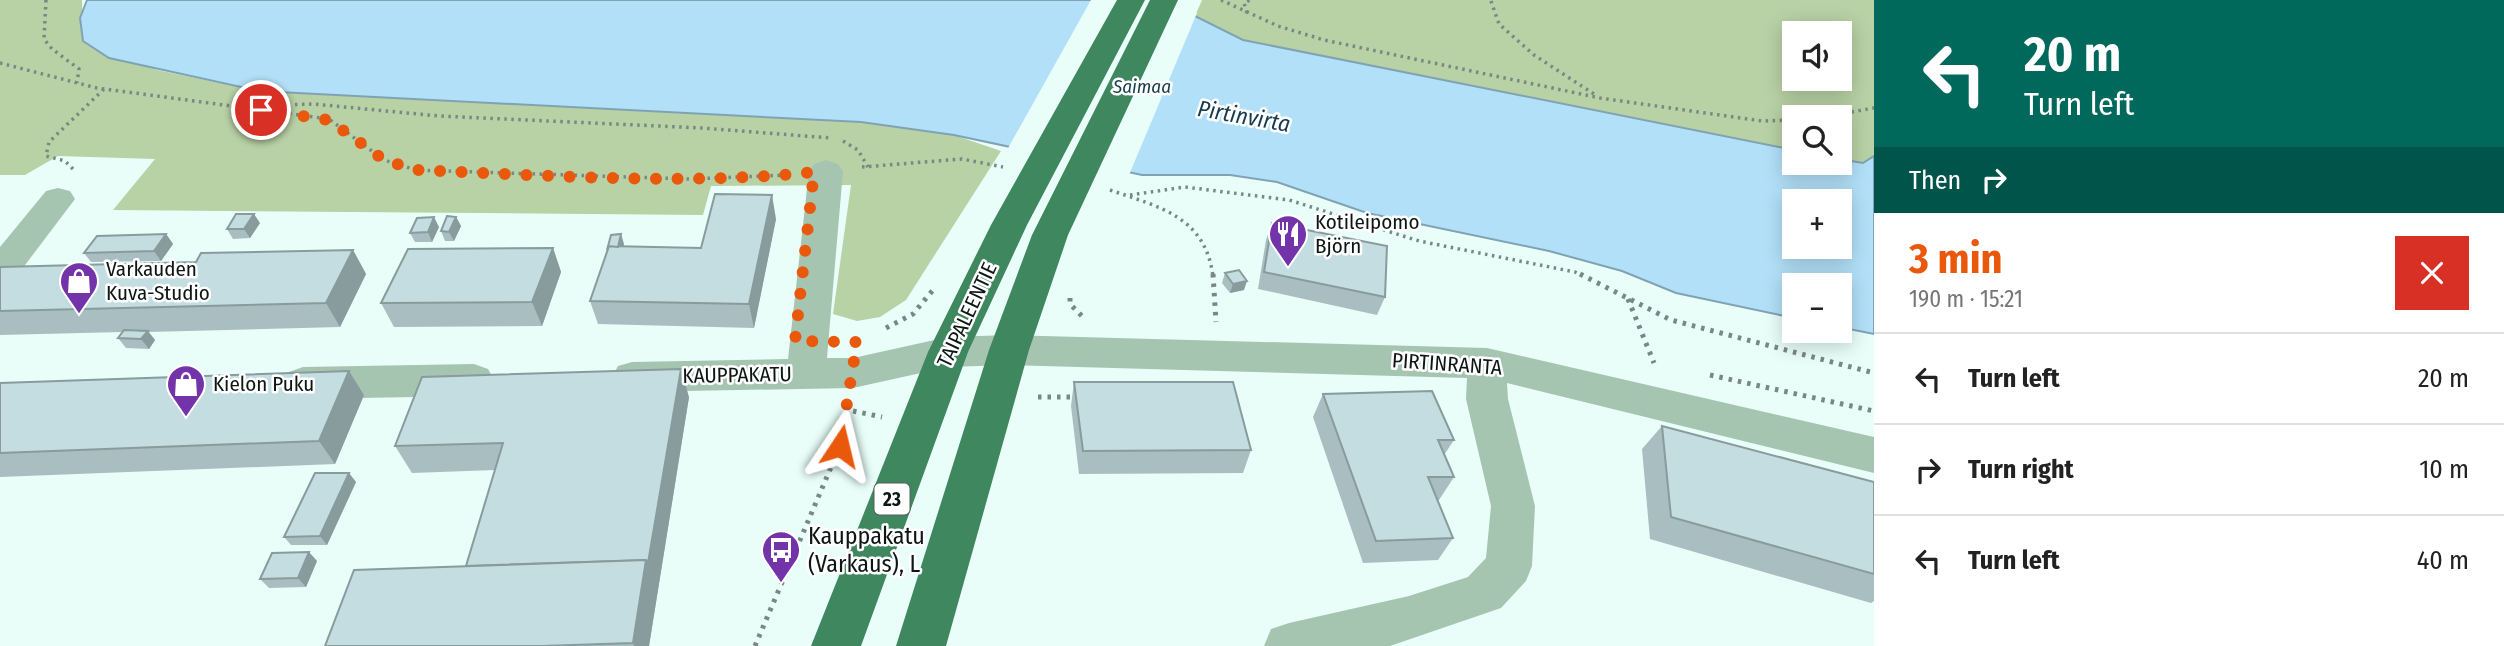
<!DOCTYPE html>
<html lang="en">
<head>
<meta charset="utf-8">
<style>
	:root { --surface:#fff; --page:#f6f6f6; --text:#222; --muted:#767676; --line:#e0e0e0; --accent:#ea580c }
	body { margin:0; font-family:"Fira Sans Condensed",sans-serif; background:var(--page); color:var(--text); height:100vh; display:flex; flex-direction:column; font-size:26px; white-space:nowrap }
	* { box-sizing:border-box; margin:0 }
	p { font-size:23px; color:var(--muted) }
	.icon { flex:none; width:38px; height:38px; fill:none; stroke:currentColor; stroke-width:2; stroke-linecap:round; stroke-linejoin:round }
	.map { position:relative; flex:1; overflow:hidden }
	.details { display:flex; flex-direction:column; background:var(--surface); width:630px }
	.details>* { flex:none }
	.hud { background:#00695c; color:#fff; overflow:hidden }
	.buttons { position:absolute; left:1782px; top:21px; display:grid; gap:14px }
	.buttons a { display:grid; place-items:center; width:70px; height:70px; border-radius:0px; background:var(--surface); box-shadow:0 4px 18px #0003; font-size:35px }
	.pin { position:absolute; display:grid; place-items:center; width:60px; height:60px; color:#fff; margin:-30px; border:4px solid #fff; border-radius:50%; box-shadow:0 2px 7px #0007 }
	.me { position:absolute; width:77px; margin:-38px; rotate:10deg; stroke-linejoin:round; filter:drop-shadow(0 0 5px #0008) }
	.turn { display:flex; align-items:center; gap:24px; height:147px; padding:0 35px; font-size:32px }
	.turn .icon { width:91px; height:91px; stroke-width:2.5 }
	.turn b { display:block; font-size:49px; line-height:60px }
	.then { display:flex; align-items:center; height:66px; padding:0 35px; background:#0003; gap:14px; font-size:26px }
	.round { display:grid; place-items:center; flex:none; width:74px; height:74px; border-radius:0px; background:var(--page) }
	.headline { display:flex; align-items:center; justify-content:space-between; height:119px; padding:0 35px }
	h1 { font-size:42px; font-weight:700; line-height:52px; color:var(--accent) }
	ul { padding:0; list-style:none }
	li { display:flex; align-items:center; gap:21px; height:91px; padding:0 35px; border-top:2px solid var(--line) }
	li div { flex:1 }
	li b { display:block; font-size:26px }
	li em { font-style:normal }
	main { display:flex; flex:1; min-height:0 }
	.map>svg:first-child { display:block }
	.green { fill:#b8d1a5; fill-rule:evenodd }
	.water { fill:#b2e0f8; stroke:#80a3b4; stroke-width:2; fill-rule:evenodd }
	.pier { fill:#e9fef9 }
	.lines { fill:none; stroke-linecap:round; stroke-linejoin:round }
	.path-far1 { stroke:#798884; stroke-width:3.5; stroke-dasharray:2.5 4.5; stroke-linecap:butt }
	.path { stroke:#798884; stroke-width:5; stroke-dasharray:3.5 6; stroke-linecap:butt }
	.minor { fill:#a6c5b1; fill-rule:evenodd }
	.highway { fill:#3f875e; fill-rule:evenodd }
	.wall { fill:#a8bec1 }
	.shaded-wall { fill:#889b9d }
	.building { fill:#c3dde0; stroke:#889b9d; stroke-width:2 }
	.route { stroke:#ea580c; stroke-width:12; stroke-dasharray:0 21.6 }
	.labels { text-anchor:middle; stroke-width:5; stroke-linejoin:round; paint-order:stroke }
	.far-water-label { font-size:19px; font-style:italic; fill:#173c4c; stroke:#fff }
	.shield { fill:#fff; stroke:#565c5a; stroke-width:2 }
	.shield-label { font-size:19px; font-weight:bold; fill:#0d1614 }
	.poi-label { font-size:21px; fill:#0d1614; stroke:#fff; text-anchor:start }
	.street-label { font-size:21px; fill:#0d1614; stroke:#fff }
	.water-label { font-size:23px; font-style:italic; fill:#173c4c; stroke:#fff }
	.near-poi-label { font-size:24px; fill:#0d1614; stroke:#fff; text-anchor:start }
</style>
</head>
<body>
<main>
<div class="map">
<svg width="1874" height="646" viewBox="0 0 1874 646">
	<rect width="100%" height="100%" fill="#e9fef9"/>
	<g class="green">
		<path d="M0 0H82L83 41 157 70 259 91 861 122 954 135 1001 151 906 300 880 317 857 321 833 314 851 185 711 186 703 215 113 210 155 159 58 156 25 175H0Z"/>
		<path d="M1202 0H1874V156L1864 163 1839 159V117H1794V150L1243 40 1195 16ZM1794 33H1839V79H1794Z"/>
	</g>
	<path class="water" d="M87 0H1163L1243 40 1794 150V163H1839V159L1863 163 1874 156V334L1839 327V285H1794V318L1676 293 1622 271 1549 251 1367 213 1277 182 1230 175H1142L954 135 861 122 259 91 109 58 83 41 80 18ZM1794 201H1839V247H1794Z"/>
	<path class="pier" d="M1091 0H1171L1197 13 1129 175 1007 150Z"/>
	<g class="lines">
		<g class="path-far1">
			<path d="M46 0 44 39 52 49 79 69 77 83"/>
			<path d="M1221 0 1278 26 1324 40 1600 98 1762 121 1794 120"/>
			<path d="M1491 1 1499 24 1534 55 1597 96"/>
			<path d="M1247 13 1244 3 1250 0"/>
			<path d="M0 63 97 88 329 119 384 160 416 170 689 179 787 175"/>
			<path d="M253 106 313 104 439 116 702 128 831 138"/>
			<path d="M1824 117 1874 108"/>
			<path d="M843 141 858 150 868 167"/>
			<path d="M862 167 962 159 1003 167"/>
			<path d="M73 169 65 161 46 156 49 142 104 89"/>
			<path d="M1110 190C1159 207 1205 216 1213 276"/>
			<path d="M1130 195 1185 187 1289 200 1419 241 1575 272 1583 276"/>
		</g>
		<g class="path">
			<path d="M1213 274 1216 322"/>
			<path d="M1580 274 1671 320 1874 373"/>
			<path d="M1070 298V304L1082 316"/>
			<path d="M1628 299 1654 363"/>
			<path d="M886 328 913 314 933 290"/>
			<path d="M1710 375 1874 411"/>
			<path d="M1038 397H1076"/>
			<path d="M853 411 882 417"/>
			<path d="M755 646 840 446 846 409"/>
		</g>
		<g class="minor">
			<path d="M826 160 838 164 843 171 827 358H853L948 337 1009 335 1487 348 1874 437V473L1507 383 1508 399 1535 506 1532 566 1526 581 1501 608 1390 646H1264L1271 629 1289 623 1409 596 1468 577 1486 558 1491 506 1466 399 1467 378 1009 365 948 367 853 388 632 392 618 388 612 377 618 366 632 362 788 359 809 171 814 164Z"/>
			<path d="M58 188 70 191 75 199 13 281 0 285V247L46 191Z"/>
			<path d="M474 364 488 369 494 380 488 391 474 396 303 399 289 394 283 383 289 372 303 367Z"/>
		</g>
		<g class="highway">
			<path d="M1117 0H1145L1027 225 968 352 861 646H811L928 352 991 225Z"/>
			<path d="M1150 0H1178L1068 235 1029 350 946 646H896L989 350 1032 235Z"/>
		</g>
	</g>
	<g class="wall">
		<path d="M456 217 461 226 454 241H445L441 231Z"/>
		<path d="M776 219 754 328 598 324 590 301 608 250 624 244 623 247 701 248Z"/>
		<path d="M260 223 250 238 233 239 227 229Z"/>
		<path d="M1272 223 1385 297 1377 315 1258 289 1266 240Z"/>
		<path d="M439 227 432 242H415L410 233Z"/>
		<path d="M166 234 173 244 161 261 91 262 84 253Z"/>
		<path d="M553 248 561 272 542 326 394 327 381 303Z"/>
		<path d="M353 250 366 274 340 327 148 332 155 340 149 349 126 348 118 338 122 332 0 335V267L196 262Z"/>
		<path d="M1225 273 1244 290 1230 293 1222 283Z"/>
		<path d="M349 371 364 395 335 464 0 477V383Z"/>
		<path d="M1074 382 1251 450 1243 473 1079 474 1071 406Z"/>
		<path d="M1323 394 1454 440 1444 455 1454 477 1439 500H1437L1453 538 1438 560 1363 563 1313 417Z"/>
		<path d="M689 397 649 646H325L466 566 495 470 412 473 395 446Z"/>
		<path d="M1662 426 1874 482V601L1871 603 1650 539 1642 449Z"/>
		<path d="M356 482 327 545H291L284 537Z"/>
		<path d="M317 561 306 587 269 588 260 579Z"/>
	</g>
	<g class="shaded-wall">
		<path d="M772 195 776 219 754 328 749 304Z"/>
		<path d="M254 214 260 223 250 238 244 229Z"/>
		<path d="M434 217 439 227 432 242 428 232Z"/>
		<path d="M456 217 461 226 454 241 449 232Z"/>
		<path d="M166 234 173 244 161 261 154 251Z"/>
		<path d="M621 234 624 244 620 260 618 250Z"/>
		<path d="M553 248 561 272 542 326 532 302Z"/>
		<path d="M353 250 366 274 340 327 326 303Z"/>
		<path d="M1247 281 1244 290 1230 293 1233 284Z"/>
		<path d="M148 331 155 340 149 349 141 339Z"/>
		<path d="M681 369 689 397 649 646H634L633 643 646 560Z"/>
		<path d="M349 371 364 395 335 464 319 441Z"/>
		<path d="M349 473 356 482 327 545 320 536Z"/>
		<path d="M309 552 317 561 306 587 298 578Z"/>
	</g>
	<g class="building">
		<path d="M715 194 772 195 749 304 590 301 609 246 701 248Z"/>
		<path d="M236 214H254L244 229H227Z"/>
		<path d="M447 216 456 217 449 232 441 231Z"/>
		<path d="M434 217 428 232 410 233 417 218Z"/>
		<path d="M1272 223 1387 246 1385 297 1264 272Z"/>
		<path d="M166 234 154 251 84 253 97 236Z"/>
		<path d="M621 234 618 247 609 246 607 250 611 235Z"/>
		<path d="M553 248 532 302 381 303 408 249Z"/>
		<path d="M353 250 326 303 0 311V267L196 262 201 253Z"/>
		<path d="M1239 270 1247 281 1233 284 1225 273Z"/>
		<path d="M124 330 148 331 141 339 118 338Z"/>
		<path d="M681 369 648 563 646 560 466 566 503 443 395 446 422 377Z"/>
		<path d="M349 371 319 441 0 453V383Z"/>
		<path d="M1074 382H1233L1251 450 1083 451Z"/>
		<path d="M1432 391 1454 440H1438L1454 477H1428L1453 538 1376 541 1323 394Z"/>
		<path d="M1662 426 1874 482V574L1671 517Z"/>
		<path d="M315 473H349L320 536 284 537Z"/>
		<path d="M309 552 298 578 260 579 272 553Z"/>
		<path d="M646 560 633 643 542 646H325L354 570Z"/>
	</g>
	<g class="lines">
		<path class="route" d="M261 110 329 120 384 160 416 170C548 175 682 186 814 172L795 341 857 342 840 446"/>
	</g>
	<defs>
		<symbol id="restaurant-pin" viewBox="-11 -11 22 30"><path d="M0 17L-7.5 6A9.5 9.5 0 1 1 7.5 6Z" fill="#7334aa" stroke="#fff"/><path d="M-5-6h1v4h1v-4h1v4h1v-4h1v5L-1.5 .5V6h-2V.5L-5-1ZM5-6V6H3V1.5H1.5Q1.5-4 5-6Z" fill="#fff"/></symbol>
		<symbol id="shop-pin" viewBox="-11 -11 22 30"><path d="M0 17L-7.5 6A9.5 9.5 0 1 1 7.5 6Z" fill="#7334aa" stroke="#fff"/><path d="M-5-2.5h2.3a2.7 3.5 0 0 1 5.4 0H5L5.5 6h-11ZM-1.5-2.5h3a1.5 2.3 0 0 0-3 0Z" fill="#fff"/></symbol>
		<symbol id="bus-pin" viewBox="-11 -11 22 30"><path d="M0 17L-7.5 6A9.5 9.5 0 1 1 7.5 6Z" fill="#7334aa" stroke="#fff"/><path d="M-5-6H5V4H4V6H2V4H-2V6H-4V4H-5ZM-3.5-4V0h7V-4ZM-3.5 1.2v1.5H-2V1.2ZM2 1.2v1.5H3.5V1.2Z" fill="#fff"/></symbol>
	</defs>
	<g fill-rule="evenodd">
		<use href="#restaurant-pin" x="1266" y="212" width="44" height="60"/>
		<use href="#shop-pin" x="57" y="259" width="44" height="60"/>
		<use href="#shop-pin" x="164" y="362" width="44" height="60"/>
		<use href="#bus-pin" x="759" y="528" width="44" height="60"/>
	</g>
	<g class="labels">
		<g class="far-water-label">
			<text x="1142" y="93">Saimaa</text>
		</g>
		<rect class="shield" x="874.5" y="483.5" width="35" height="31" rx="5"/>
		<g class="shield-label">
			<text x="892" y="506">23</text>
		</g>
		<g class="poi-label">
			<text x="1315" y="229">Kotileipomo<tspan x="1315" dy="24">Björn</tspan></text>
			<text x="106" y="276">Varkauden<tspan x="106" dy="24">Kuva-Studio</tspan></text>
			<text x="213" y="391">Kielon Puku</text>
		</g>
		<g class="street-label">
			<text transform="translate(967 315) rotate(-65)" y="7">TAIPALEENTIE</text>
			<text transform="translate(1447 364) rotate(4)" y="7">PIRTINRANTA</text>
			<text transform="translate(737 375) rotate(-1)" y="7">KAUPPAKATU</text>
		</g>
		<g class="water-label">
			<text transform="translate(1244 116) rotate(10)" y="8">Pirtinvirta</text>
		</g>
		<g class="near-poi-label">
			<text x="808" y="544">Kauppakatu<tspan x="808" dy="28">(Varkaus), L</tspan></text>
		</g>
	</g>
</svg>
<div class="buttons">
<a><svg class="icon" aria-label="sound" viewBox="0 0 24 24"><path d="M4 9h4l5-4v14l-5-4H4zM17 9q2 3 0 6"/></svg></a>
<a><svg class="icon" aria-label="search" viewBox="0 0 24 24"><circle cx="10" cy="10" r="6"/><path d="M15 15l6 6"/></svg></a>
<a>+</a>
<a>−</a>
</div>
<div class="pin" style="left:261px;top:110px;background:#d93025"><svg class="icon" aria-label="arrive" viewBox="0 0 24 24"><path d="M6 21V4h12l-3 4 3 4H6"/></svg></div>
<svg class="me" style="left:840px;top:446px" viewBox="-20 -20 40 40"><path d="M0-17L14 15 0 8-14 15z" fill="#ea580c" stroke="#fff" stroke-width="4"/></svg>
</div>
<section class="details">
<div class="hud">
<div class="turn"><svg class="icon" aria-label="left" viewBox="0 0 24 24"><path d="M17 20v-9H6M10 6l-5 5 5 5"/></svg><div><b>20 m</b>Turn left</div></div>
<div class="then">Then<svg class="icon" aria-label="right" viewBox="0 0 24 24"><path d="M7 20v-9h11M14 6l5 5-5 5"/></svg></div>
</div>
<div class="headline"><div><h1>3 min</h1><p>190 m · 15:21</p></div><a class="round" style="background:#d93025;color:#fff"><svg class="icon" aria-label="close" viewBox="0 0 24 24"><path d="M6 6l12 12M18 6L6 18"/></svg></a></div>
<ul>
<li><svg class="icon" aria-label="left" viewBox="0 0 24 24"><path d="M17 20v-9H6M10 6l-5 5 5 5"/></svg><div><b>Turn left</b></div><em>20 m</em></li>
<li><svg class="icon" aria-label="right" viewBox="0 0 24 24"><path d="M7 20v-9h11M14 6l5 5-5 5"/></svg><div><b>Turn right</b></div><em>10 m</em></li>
<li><svg class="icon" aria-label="left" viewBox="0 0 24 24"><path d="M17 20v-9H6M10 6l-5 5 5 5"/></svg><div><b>Turn left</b></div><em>40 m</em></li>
</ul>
</section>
</main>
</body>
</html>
